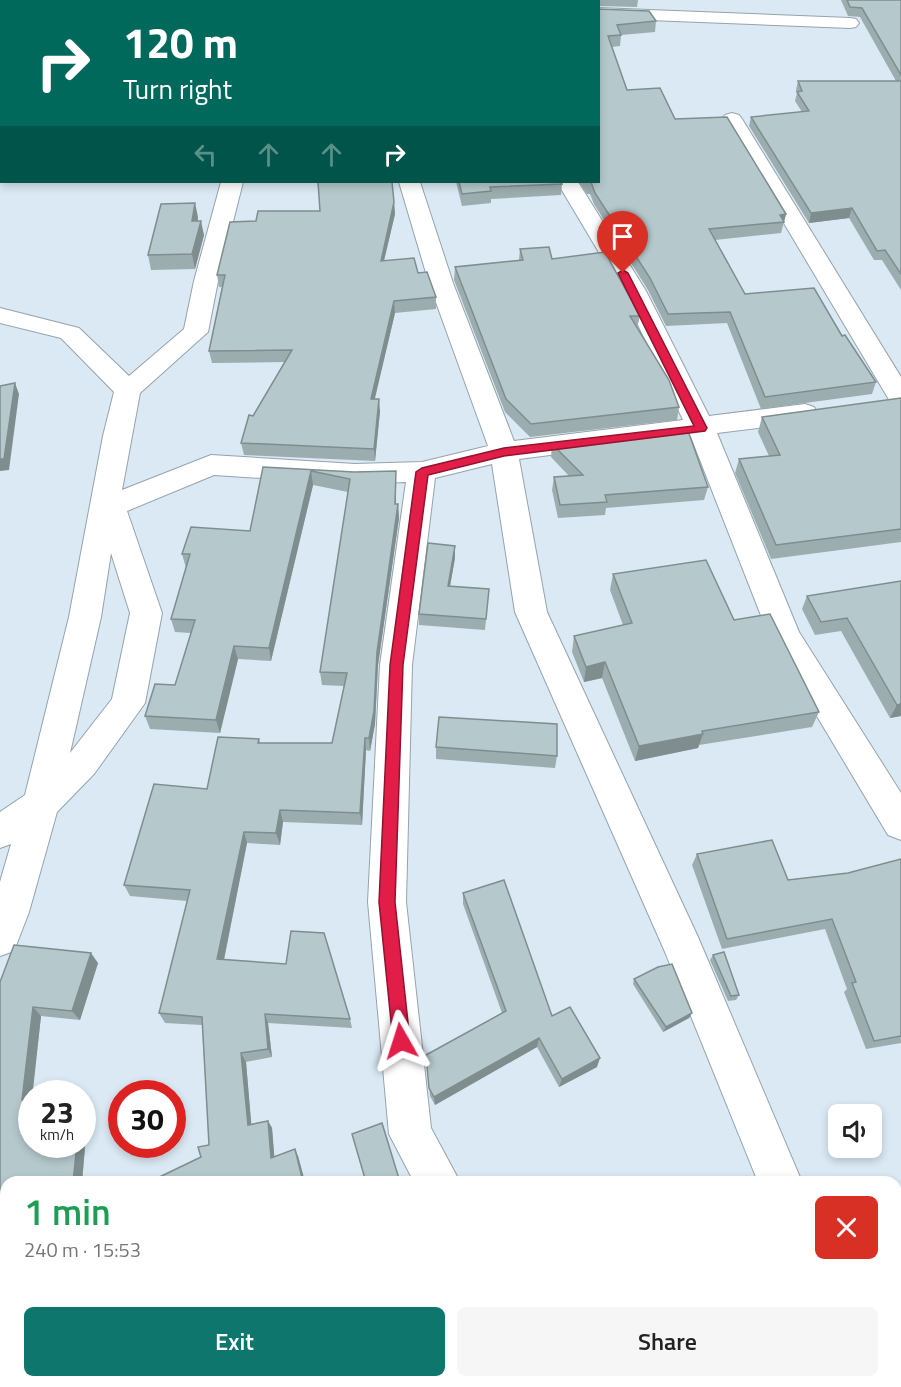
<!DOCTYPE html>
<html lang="en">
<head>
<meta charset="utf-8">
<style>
	:root { --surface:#fff; --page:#f6f6f6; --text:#222; --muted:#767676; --accent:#0f766e }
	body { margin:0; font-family:"Titillium Web",sans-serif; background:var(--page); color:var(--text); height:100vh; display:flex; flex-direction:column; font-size:22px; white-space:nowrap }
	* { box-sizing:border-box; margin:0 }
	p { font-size:20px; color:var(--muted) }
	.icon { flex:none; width:33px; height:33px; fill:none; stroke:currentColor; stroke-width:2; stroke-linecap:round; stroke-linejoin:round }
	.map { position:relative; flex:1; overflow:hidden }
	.panel { position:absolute; left:0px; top:1176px; width:902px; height:212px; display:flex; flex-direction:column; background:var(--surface); border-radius:18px 18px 0 0; box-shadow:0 3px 9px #0003 }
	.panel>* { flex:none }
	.banner { position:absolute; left:0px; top:0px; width:600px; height:183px; box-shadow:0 3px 9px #0003; background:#00695c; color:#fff; overflow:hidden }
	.controls { position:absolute; left:828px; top:1104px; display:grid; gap:12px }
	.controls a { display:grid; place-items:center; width:54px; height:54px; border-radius:9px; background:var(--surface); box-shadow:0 3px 9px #0003; font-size:30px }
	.speed { position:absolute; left:18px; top:1080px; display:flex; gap:12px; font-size:30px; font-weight:700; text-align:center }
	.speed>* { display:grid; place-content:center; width:78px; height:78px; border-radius:50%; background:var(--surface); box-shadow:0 3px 9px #0003; line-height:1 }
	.speed small { font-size:15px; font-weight:400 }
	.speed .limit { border:9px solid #d22; background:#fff; color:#111 }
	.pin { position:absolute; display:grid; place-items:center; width:51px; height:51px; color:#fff; margin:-62px -26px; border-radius:50% 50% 50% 0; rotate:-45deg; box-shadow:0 0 6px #0007 }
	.pin .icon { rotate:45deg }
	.me { position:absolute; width:66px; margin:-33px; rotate:354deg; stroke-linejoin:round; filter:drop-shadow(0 0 4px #0008) }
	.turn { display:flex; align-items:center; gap:21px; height:126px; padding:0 24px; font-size:27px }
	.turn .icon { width:78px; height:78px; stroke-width:2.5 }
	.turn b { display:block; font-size:42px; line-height:51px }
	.lanes { display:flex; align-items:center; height:57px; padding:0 24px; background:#0003; justify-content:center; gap:30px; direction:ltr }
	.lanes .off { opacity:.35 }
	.round { display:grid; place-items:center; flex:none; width:63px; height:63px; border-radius:9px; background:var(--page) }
	.overview { display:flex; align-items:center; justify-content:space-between; height:102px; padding:0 24px }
	h1 { font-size:36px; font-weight:600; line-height:45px; color:#1e9e55 }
	.primary-button { display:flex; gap:12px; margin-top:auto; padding:12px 24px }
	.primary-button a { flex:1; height:69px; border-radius:9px; background:var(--accent); color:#fff; font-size:24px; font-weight:600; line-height:69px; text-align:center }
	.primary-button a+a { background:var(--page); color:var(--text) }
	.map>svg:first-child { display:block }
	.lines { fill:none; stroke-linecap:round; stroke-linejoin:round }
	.minor-casing { stroke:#94a3ad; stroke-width:2 }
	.minor { fill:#fff; fill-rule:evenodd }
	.wall { fill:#9cadaf }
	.shaded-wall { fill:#7f8d8f }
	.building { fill:#b5c9cc; stroke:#7f8d8f; stroke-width:1.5 }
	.route { fill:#e11d48; stroke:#92132f; stroke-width:1.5 }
</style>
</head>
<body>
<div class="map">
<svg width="901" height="1387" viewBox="0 0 901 1387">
	<rect width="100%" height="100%" fill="#dae9f4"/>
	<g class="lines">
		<defs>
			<g id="minor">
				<path d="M598 8 850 18 856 19 859 23 856 27 850 28 598 18Z"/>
				<path d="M732 113 739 115 742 119 901 377V407L892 404 888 398 722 119 725 115Z"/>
				<path d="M221 182H243L218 281 208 332 140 393 122 490 211 455 355 464 422 462 488 446 429 283 399 182H420L453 283 514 441 683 420 622 291 557 182H578L646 291 709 416 805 404 814 407 818 413 814 419 805 422 717 433 799 632 901 793V840L888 835 769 636 691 437 519 459 547 612 698 937 802 1182H758L665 952 515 612 492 464 435 478 412 665 406 902 431 1128 460 1182H414L389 1134 368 902 380 665 406 482 355 484 214 475 127 511 162 613 145 703 94 774 57 812 29 912 14 951 0 956V882L11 844 0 848V812L25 795 69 617 103 436 114 392 61 338 0 323V308L79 328 129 376 184 329 194 281ZM111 553 130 613 112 699 70 753 101 617Z"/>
				<path d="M522 1382H571L573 1387H524Z"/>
				<path d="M839 1382H887L889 1387H841Z"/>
			</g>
		</defs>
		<use href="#minor" class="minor-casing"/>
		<use href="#minor" class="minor"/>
	</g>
	<g class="wall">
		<path d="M465 0H638L637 7 598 6V2H465Z"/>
		<path d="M841 0H901V290L882 260H874L849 218 809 223 749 126 751 117 802 112 795 101 797 93 796 90 798 81H896L860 17 848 16Z"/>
		<path d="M598 9 656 21 655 32 621 35 620 46 612 47 627 90 675 119 786 214 781 233 715 240 745 294 842 336 876 382 872 394 761 409 727 323 666 326 648 290 594 204 590 194H587L579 182H598Z"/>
		<path d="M0 51H2V105L0 106Z"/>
		<path d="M456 182H561L562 184 561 195 491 199V203L462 206Z"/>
		<path d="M394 202 395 214 384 261 418 273 436 297V309L395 313 374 399 380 411 375 461 244 455 241 443 253 416 285 362 212 363 209 351 222 287H219L217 275 256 221 320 211Z"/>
		<path d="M198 217V221L204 235 195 269 151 270 148 255Z"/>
		<path d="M520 249 552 259 640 316 637 328 679 407 677 420 530 437 505 412 454 280 455 267 519 260Z"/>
		<path d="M901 398V542L771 559 735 473 739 459 769 456 758 432 762 417Z"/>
		<path d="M552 444 708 487 704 500 606 508 605 515 558 518 552 490 554 477 569 476 551 457Z"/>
		<path d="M263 467 354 472 396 485V504H398L399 518 378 665 375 724 370 751 366 750 362 825 283 822 280 845 247 843 224 960 350 1019 352 1028 268 1023 272 1057 246 1062 251 1124 268 1121 272 1128 274 1156H298L305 1182 201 1157 209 1145 202 1025 165 1023 159 1013 187 901 130 896 124 885 207 789 259 739 260 743H332L344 686 322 685 320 672 348 492 313 485 271 661 238 659 220 733 150 729 145 716 175 685 191 633 175 632 171 619 186 568 182 554 250 531Z"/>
		<path d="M455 546V558L450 586 489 589 485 630 419 625V614Z"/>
		<path d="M613 574 734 620 819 712 812 727 699 745 698 748 635 761 602 678 584 682 572 652 574 636 623 625 610 590Z"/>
		<path d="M901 581V716L890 718 841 631 815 635 802 609 807 596Z"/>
		<path d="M436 747 557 756 555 768 436 759Z"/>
		<path d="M697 854 788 880 848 873 901 859V1043L866 1049 844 992 847 989 825 929 722 949 692 865Z"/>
		<path d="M463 893 552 1016 597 1067 559 1087 537 1047 435 1105 430 1096 426 1055 502 1013 463 904Z"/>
		<path d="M713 955 739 995 736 1000 728 1001 710 960Z"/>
		<path d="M98 963 80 1020 41 1016 32 1094V1144L89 1100 82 1182H6V1197H0V982Z"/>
		<path d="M634 979 692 1013 689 1018 663 1032 633 984Z"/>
		<path d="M617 1382H711L713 1387H619Z"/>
	</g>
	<g class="shaded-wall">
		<path d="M394 202 395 214 381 273V261Z"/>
		<path d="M195 203 198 217 195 236 192 221Z"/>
		<path d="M852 208 849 218 809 223 811 213Z"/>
		<path d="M786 214 784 222 780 215Z"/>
		<path d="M201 221 204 235 195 269 192 254Z"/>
		<path d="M394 301 395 313 372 411 371 399Z"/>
		<path d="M15 383 19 394 9 470 0 471V459Z"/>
		<path d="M379 399 380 411 375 461 374 449Z"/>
		<path d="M311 471 313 485 271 661 269 648Z"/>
		<path d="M396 471V518L395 504Z"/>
		<path d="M398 504 399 518 378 665 375 724 370 751 369 738 377 652Z"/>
		<path d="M455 546V558L448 597V586Z"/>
		<path d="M234 646 238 659 220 733 216 720Z"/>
		<path d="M605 662 602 678 584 682 586 667Z"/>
		<path d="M901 704V716L890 718 897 705Z"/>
		<path d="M703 734 698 748 635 761 639 746Z"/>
		<path d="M365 738 366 750 362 825 360 813Z"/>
		<path d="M280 810 283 822 280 845 276 833Z"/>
		<path d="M244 832 247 843 222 969 217 959Z"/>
		<path d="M91 953 98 963 80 1020 72 1011Z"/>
		<path d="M33 1007 41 1016 32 1099 22 1100Z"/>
		<path d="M692 1013 689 1018 663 1032 666 1027Z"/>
		<path d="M265 1014 268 1023 272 1057 268 1049Z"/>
		<path d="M539 1038 537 1047 435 1105 434 1097Z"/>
		<path d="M241 1053 246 1062 252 1132 248 1125Z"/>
		<path d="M600 1058 597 1067 559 1087 562 1079Z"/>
		<path d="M81 1092 89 1100 82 1182H73L77 1144H82V1094H81Z"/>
		<path d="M268 1121 272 1128 275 1164 271 1158Z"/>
		<path d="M295 1149 298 1156 305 1182H303Z"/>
		<path d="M158 1382H165L166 1387H159Z"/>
	</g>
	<g class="building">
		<rect x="466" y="0" width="131" height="2"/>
		<path d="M847 0H901V75L862 8 850 7Z"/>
		<path d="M598 9 649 11 656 21 617 25 621 35 608 36 627 90 660 88 675 119 727 117 786 214 780 215 784 222 709 229 745 294 814 288 842 336 845 335 876 382 765 397 730 312 668 314 650 278 595 193 591 182H588H598Z"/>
		<rect x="0" y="51" width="2" height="43"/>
		<path d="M798 81H901V274L885 250 877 251 852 208 811 213 751 117 809 111 797 92 802 91Z"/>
		<path d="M318 182H392L394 202 381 261 414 258 418 273 427 272 436 297 394 301 371 399H379L374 449 241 443 249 415 253 416 292 350 209 351 225 275H217L230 222 256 221 258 211H320Z"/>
		<path d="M459 182H561L562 184 490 187 491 191 462 194Z"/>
		<path d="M195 203 192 221H201L192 254 148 255 161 204Z"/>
		<path d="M549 247 552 259 605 252 640 316H630L669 380 679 407 531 424 506 399 455 267 523 260 520 249Z"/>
		<path d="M15 383 4 459H0V386Z"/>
		<path d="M901 398V529L776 545 739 459 780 455 762 417Z"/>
		<path d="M687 428 708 487 605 495 607 502 560 505 554 477 583 475 552 444Z"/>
		<path d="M263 467 354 472 396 471 395 504H398L377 652 374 711 369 738H365L360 813 280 810 276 833 244 832 217 959 286 964 291 931 324 933 350 1019 265 1014 268 1049 241 1053 248 1125 268 1121 271 1158 295 1149 303 1182H149L201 1157 198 1147 209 1145 202 1017 159 1013 190 890 124 885 154 784 207 789 218 737 259 739 258 743H332L347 673 320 672 350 479 311 471 269 648 234 646 216 720 145 716 155 684 175 685 195 620 171 619 190 554H182L191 527 250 531Z"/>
		<path d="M428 543 455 546 448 586 489 589 486 619 419 614Z"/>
		<path d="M706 560 734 620 770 614 819 712 702 731 703 734 639 746 605 662 586 667 574 636 632 623 613 574Z"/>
		<path d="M901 581V704L897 705 847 618 821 622 807 596Z"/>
		<path d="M439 717 557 724V756L436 747Z"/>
		<path d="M772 840 788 880 848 873 901 859V1036L874 1041 852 983 856 982 832 919 727 939 697 854Z"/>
		<path d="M504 880 552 1016 570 1007 600 1058 562 1079 539 1038 434 1097 429 1088 426 1055 506 1011 463 893Z"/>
		<path d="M14 945 91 953 72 1011 33 1007 22 1100 32 1098V1144H77L73 1182H6V1190H0V982Z"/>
		<path d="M724 952 739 995 731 996 713 955Z"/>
		<path d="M672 964 692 1013 666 1027 634 979 658 967Z"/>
		<path d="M382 1123 400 1182H366L352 1134Z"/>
		<path d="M25 1382H158L159 1387H14L25 1383Z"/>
		<path d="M311 1382H512L514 1387H298Z"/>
		<path d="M622 1382H711L713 1387H624Z"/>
		<path d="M798 1382H847L849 1386 851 1387H781Z"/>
	</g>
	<path class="route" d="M623 270 628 273 707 428 705 431 504 456 428 475 403 665 395 902 410 1041 407 1047 401 1050 395 1047 393 1041 379 902 390 665 416 472 422 468 504 448 694 426 618 273Z"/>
</svg>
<div class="controls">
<a><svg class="icon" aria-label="sound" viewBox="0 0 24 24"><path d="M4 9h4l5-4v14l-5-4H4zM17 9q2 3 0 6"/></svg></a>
</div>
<div class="speed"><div>23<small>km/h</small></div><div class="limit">30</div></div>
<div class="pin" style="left:623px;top:273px;background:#d93025"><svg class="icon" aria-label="arrive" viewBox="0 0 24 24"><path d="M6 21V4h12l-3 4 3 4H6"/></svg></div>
<svg class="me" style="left:401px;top:1041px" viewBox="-20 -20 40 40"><path d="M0-17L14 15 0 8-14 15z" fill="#e11d48" stroke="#fff" stroke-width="4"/></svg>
<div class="banner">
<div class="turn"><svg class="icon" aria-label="right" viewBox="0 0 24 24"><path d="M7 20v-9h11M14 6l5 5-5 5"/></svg><div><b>120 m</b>Turn right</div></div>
<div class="lanes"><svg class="icon off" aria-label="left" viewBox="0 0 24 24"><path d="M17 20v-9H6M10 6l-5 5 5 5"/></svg><svg class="icon off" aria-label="ahead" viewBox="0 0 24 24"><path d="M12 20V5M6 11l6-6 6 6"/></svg><svg class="icon off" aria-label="ahead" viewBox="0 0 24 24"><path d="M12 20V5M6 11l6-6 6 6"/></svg><svg class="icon" aria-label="right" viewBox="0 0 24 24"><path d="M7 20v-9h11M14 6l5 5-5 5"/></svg></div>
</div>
<section class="panel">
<div class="overview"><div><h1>1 min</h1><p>240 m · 15:53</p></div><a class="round" style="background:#d93025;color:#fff"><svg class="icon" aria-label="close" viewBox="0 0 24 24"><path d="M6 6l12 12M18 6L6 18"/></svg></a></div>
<div class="primary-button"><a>Exit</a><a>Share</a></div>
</section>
</div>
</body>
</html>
